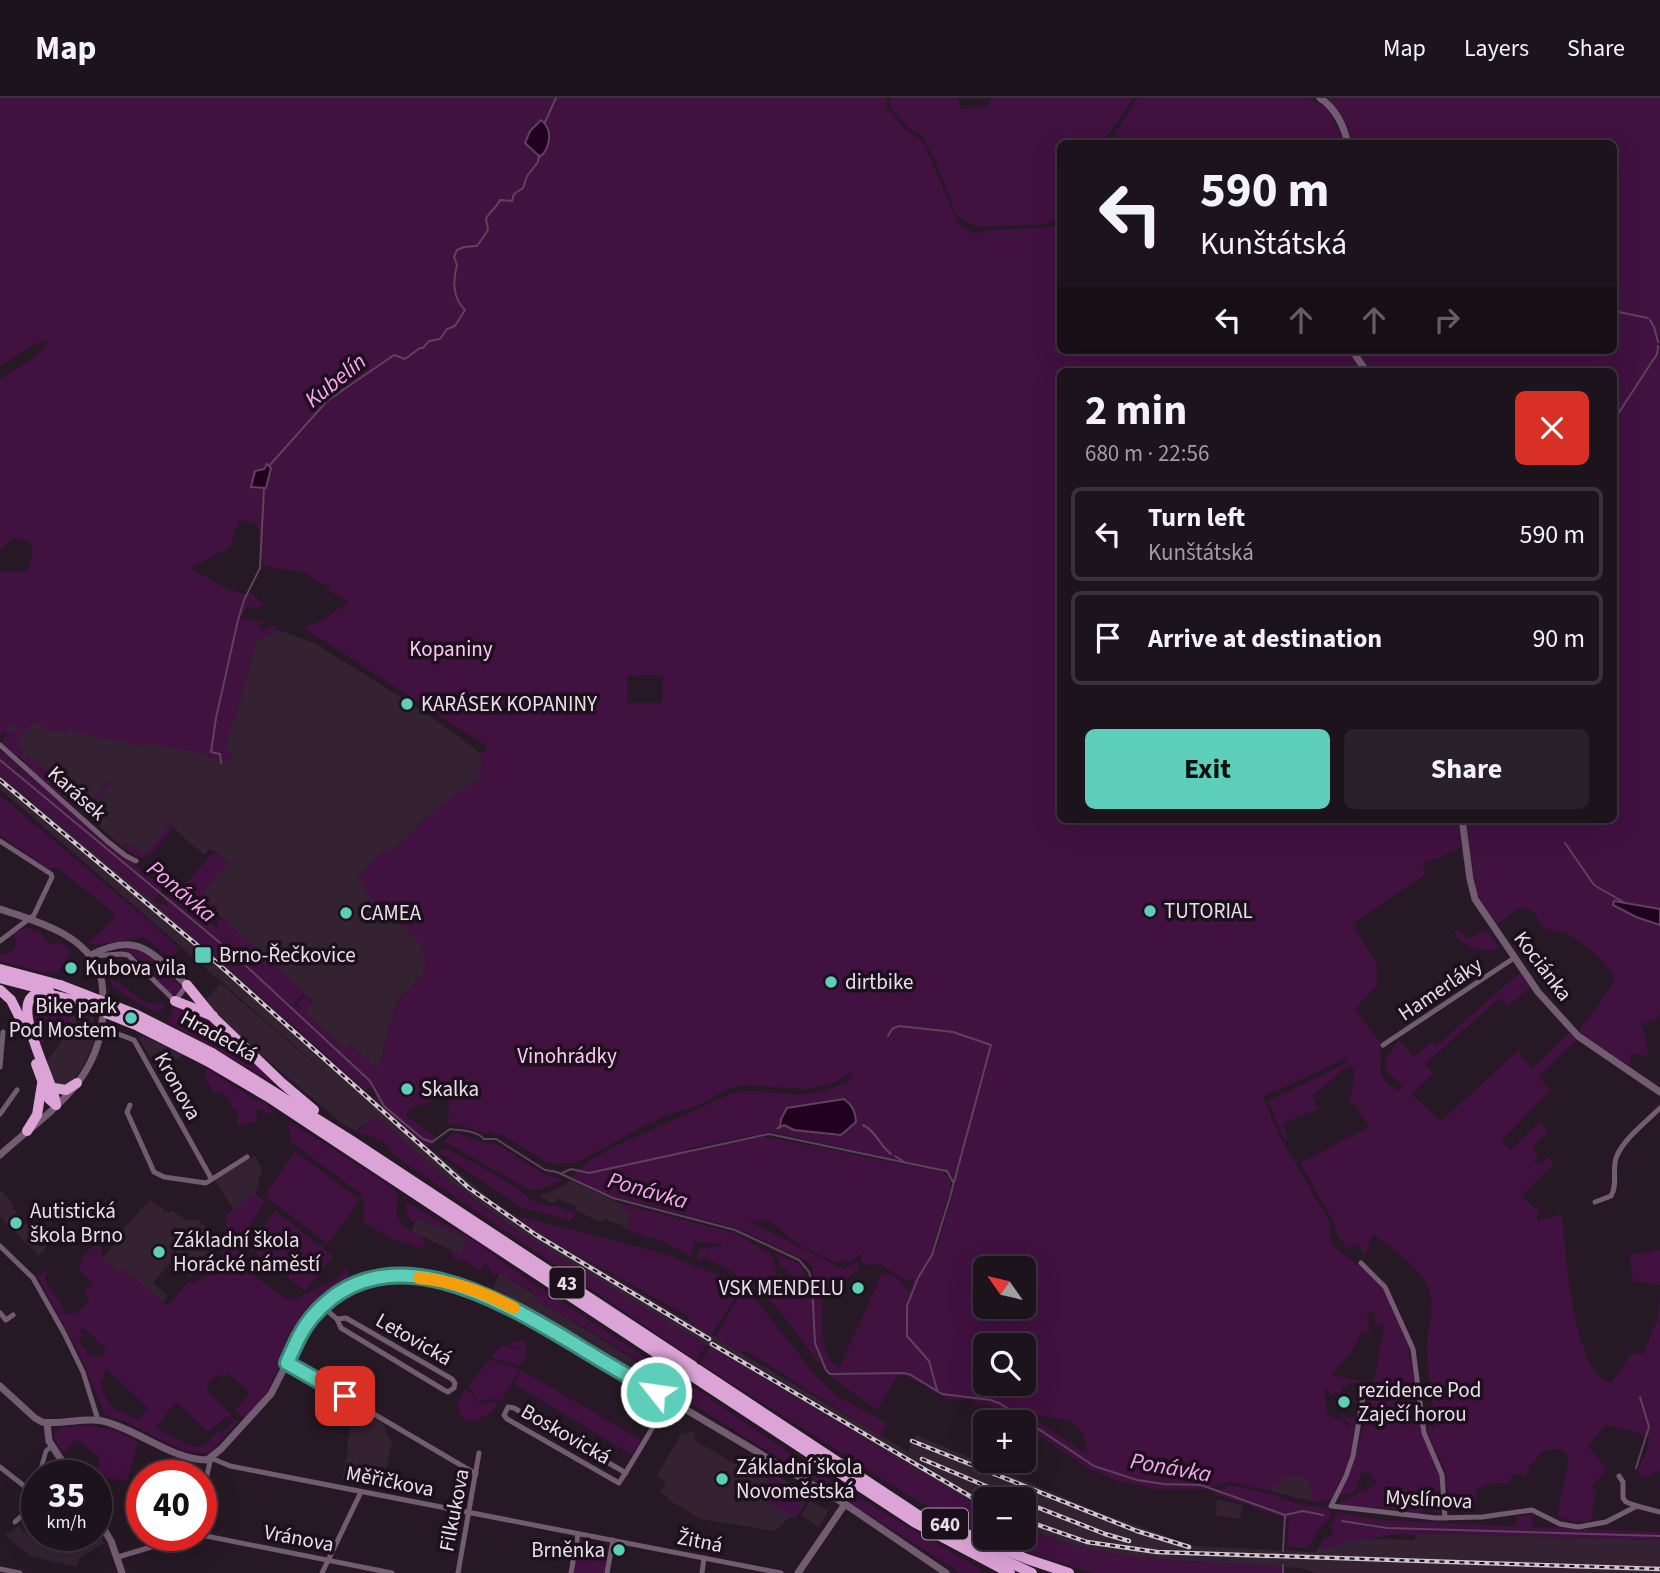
<!DOCTYPE html>
<html lang="en">
<head>
<meta charset="utf-8">
<style>
	:root { --surface:#1c131c; --page:#292029; --text:#f1f3f6; --muted:#a09ea3; --line:#3a323b; --accent:#5dceb9 }
	body { margin:0; font-family:"Source Sans 3",sans-serif; background:var(--page); color:var(--text); height:100vh; display:flex; flex-direction:column; font-size:26px; white-space:nowrap }
	* { box-sizing:border-box; margin:0 }
	p { font-size:23px; color:var(--muted) }
	.icon { flex:none; width:38px; height:38px; fill:none; stroke:currentColor; stroke-width:2; stroke-linecap:round; stroke-linejoin:round }
	.map { position:relative; flex:1; overflow:hidden }
	.details { position:absolute; left:1057px; top:270px; width:560px; height:455px; display:flex; flex-direction:column; background:var(--surface); border-radius:10px; box-shadow:0 7px 28px #0002,0 0 0 2px var(--line) }
	.details>* { flex:none }
	.guide { position:absolute; left:1057px; top:42px; width:560px; height:214px; border-radius:10px; box-shadow:0 7px 28px #0002,0 0 0 2px var(--line); background:#1c131c; color:var(--text); overflow:hidden }
	.needle { width:46px; rotate:304deg }
	.tools { position:absolute; left:973px; top:1158px; display:grid; gap:14px }
	.tools a { display:grid; place-items:center; width:63px; height:63px; border-radius:10px; background:var(--surface); box-shadow:0 7px 28px #0002,0 0 0 2px var(--line); font-size:35px }
	.speed { position:absolute; left:21px; top:1362px; display:flex; gap:14px; font-size:35px; font-weight:700; text-align:center }
	.speed>* { display:grid; place-content:center; width:91px; height:91px; border-radius:50%; background:var(--surface); box-shadow:0 7px 28px #0002,0 0 0 2px var(--line); line-height:1 }
	.speed small { font-size:18px; font-weight:400 }
	.speed .limit { border:10px solid #d22; background:#fff; color:#111 }
	.pin { position:absolute; display:grid; place-items:center; width:60px; height:60px; color:#fff; margin:-30px; border-radius:14px; box-shadow:0 4px 10px #0006 }
	.me { position:absolute; width:77px; margin:-38px; rotate:300deg; stroke-linejoin:round; filter:drop-shadow(0 0 5px #0008) }
	.turn { display:flex; align-items:center; gap:24px; height:147px; padding:0 28px; font-size:32px }
	.turn .icon { width:91px; height:91px; stroke-width:2.5 }
	.turn b { display:block; font-size:49px; line-height:60px }
	.lanes { display:flex; align-items:center; height:66px; padding:0 28px; background:#0003; justify-content:center; gap:35px; direction:ltr }
	.lanes .off { opacity:.35 }
	.round { display:grid; place-items:center; flex:none; width:74px; height:74px; border-radius:10px; background:var(--page) }
	.summary { display:flex; align-items:center; justify-content:space-between; height:119px; padding:0 28px }
	h1 { font-size:42px; font-weight:700; line-height:52px }
	.button { display:flex; gap:14px; margin-top:auto; padding:14px 28px }
	.button a { flex:1; height:80px; border-radius:10px; background:var(--accent); color:#111; font-size:28px; font-weight:700; line-height:80px; text-align:center }
	.button a+a { background:var(--page); color:var(--text) }
	ul { padding:0; list-style:none }
	li { display:flex; align-items:center; gap:21px; height:94px; margin:0 14px 10px; padding:0 14px; border:4px solid var(--line); border-radius:10px }
	li div { flex:1 }
	li b { display:block; font-size:26px }
	li em { font-style:normal }
	header { display:flex; align-items:center; gap:42px; box-sizing:border-box; height:98px; padding:0 35px; background:var(--surface); border-bottom:2px solid var(--line) }
	header strong { font-size:33px }
	nav { display:flex; gap:38px; margin-inline-start:auto; font-size:24px }
	.map>svg:first-child { display:block }
	.built { fill:#342232 }
	.green { fill:#411140; fill-rule:evenodd }
	.water { fill:#210020; stroke:#5d435c; stroke-width:2 }
	.lines { fill:none; stroke-linecap:round; stroke-linejoin:round }
	.stream { stroke:#5d435c; stroke-width:2 }
	.pedestrian { stroke:#735b71; stroke-width:4.5 }
	.minor { stroke:#735b71; stroke-width:5 }
	.tertiary { stroke:#735b71; stroke-width:7 }
	.trunk { stroke:#dca3d7; stroke-width:10 }
	.rail-casing { stroke:#cec5cd; stroke-width:4.5 }
	.rail { stroke:#1d101c; stroke-width:2; stroke-dasharray:5; stroke-linecap:butt }
	.trunk-bridge { stroke:#dca3d7; stroke-width:10 }
	.route-casing { stroke:#3c8678; stroke-width:18 }
	.route { stroke:#5dceb9; stroke-width:12 }
	.slow { stroke:#f59e0b; stroke-width:12 }
	.poi-dot { fill:#5dceb9; stroke:#1d101c; stroke-width:2.5 }
	.labels { text-anchor:middle; stroke-width:7; stroke-linejoin:round; paint-order:stroke }
	.shield { fill:#1d101c; stroke:#aba1aa; stroke-width:2 }
	.shield-label { font-size:19px; font-weight:bold; fill:#e8dfe7 }
	.park-label { font-size:21px; fill:#fac9f5; stroke:#1d101c }
	.poi-label { font-size:21px; fill:#e8dfe7; stroke:#1d101c; text-anchor:start }
	.street-label { font-size:21px; fill:#e8dfe7; stroke:#1d101c }
	.water-label { font-size:23px; font-style:italic; fill:#f8a7f2; stroke:#1d101c }
</style>
</head>
<body>
<header>
<strong>Map</strong>
<nav><a>Map</a><a>Layers</a><a>Share</a></nav>
</header>
<div class="map">
<svg width="1660" height="1475" viewBox="0 0 1660 1475">
	<rect width="100%" height="100%" fill="#261925"/>
	<g class="built">
		<path d="M279 532 314 545 420 611 482 656 480 679 423 722 401 746 377 759 359 779 369 797 417 841 424 853 426 873 398 903 388 932 379 970 374 969 350 947 346 951 304 914 313 903 216 814 217 808 212 807 202 795 228 765 216 754 210 751 204 757 172 729 153 751 143 756 123 749 2 643 7 635 5 633 15 622 25 631 34 622 206 656 224 650 238 610 256 543Z"/>
		<path d="M0 677 153 803 412 1035 490 1101 548 1140 908 1354 916 1337 1104 1416 1193 1448 1316 1454 1324 1439 1415 1442V1435L1660 1442V1475H1317L1301 1470 1141 1460 1085 1451 1024 1430V1402H985V1412L523 1138 451 1084 376 1019 356 1033 344 1027 219 921 205 902 221 886 365 1009 0 691Z"/>
		<path d="M78 910 95 916 92 929 94 944 83 969 69 986 66 988 55 986 46 964 59 947 70 919Z"/>
		<path d="M138 938 150 941 183 957 157 972Z"/>
		<path d="M255 1058 262 1071 255 1098 235 1114 214 1081Z"/>
		<path d="M570 1082 633 1112 626 1132 623 1131 624 1128 604 1121 603 1125 575 1112 576 1108 557 1100 554 1104 551 1105 540 1098 566 1087Z"/>
		<path d="M0 1092 14 1107 12 1109 36 1137 48 1147 39 1158 0 1119Z"/>
		<path d="M150 1102 166 1114 174 1113 185 1122H198L219 1140 191 1179 183 1172 188 1166 176 1157 153 1185 168 1198 163 1204 123 1171 119 1175 102 1161 122 1136 120 1134Z"/>
		<path d="M417 1120 467 1140 461 1157 411 1133Z"/>
		<path d="M500 1175 534 1196 539 1204 592 1235 674 1288 668 1297 524 1212 491 1195Z"/>
		<path d="M355 1311H359L382 1325 392 1345 382 1390 342 1382 348 1352 347 1344Z"/>
		<path d="M690 1333 696 1336 693 1341 735 1366 736 1364 758 1377 762 1371 771 1374 810 1397 796 1421 790 1419 774 1433 701 1421 667 1401 668 1399 660 1394 666 1384 657 1378 682 1334 687 1337Z"/>
		<path d="M1297 1377 1308 1381 1314 1404 1270 1393 1272 1386 1282 1380Z"/>
		<path d="M1220 1402 1243 1407 1240 1421 1215 1417 1217 1403Z"/>
		<path d="M810 1403 828 1413 819 1429 801 1418Z"/>
		<path d="M37 1420V1437L96 1435 105 1445 79 1460 77 1469 30 1458 5 1437 19 1428 24 1434Z"/>
	</g>
	<g class="green">
		<path d="M0 0H887L886 9 906 32 920 41 926 50 958 125 976 136 985 132 1041 130 1055 127 1060 122V252H1348L1362 273H1060V721H1457L1461 750 1422 766 1427 775 1352 826 1377 866V887L1355 911 1380 944 1381 976 1386 985 1398 993 1403 989 1385 971V962L1399 942 1414 959 1439 938 1434 944 1435 948 1437 947 1516 878H1518L1520 874 1530 889 1508 908 1500 900 1425 966 1433 976 1411 996 1441 1023 1522 949 1519 955 1533 970 1569 935 1576 942 1538 979 1551 992 1501 1043 1511 1052 1539 1024 1548 1033 1532 1050 1539 1056 1533 1063 1539 1067 1548 1059 1554 1065 1521 1098 1539 1114 1537 1123 1562 1116C1566 1158 1571 1244 1598 1277 1601 1281 1606 1283 1611 1285L1632 1255 1643 1256 1658 1220 1660 1194V1374L1655 1373 1645 1381 1637 1374 1647 1353 1650 1339 1606 1326 1588 1348 1607 1371 1590 1390 1596 1392 1591 1423 1573 1424 1557 1418 1569 1360 1560 1351 1544 1352 1530 1368 1527 1378 1514 1375 1508 1385 1488 1386 1476 1392V1403L1478 1404 1455 1408 1445 1407V1395H1448L1445 1381 1448 1379 1426 1332 1429 1327 1435 1331C1433 1305 1426 1269 1427 1243 1429 1229 1433 1215 1431 1200 1427 1172 1393 1151 1373 1136L1365 1158 1359 1146 1348 1151 1336 1135 1335 1126 1300 1065 1369 1029 1353 1004 1349 1007 1355 974 1350 966 1312 998 1318 1011 1284 1025V1034L1287 1040 1285 1042 1268 1003 1348 964 1347 960 1263 999 1279 1037 1329 1123 1330 1140 1333 1148 1372 1178 1384 1192 1408 1245 1422 1335 1441 1377 1440 1393 1434 1398 1442 1412 1440 1417C1431 1413 1428 1409 1418 1416L1377 1409 1373 1411 1341 1407 1340 1404 1380 1385 1366 1386V1384L1376 1385V1382L1372 1381 1371 1376 1366 1373 1365 1376 1361 1375 1355 1393 1337 1400C1364 1347 1375 1284 1384 1225L1376 1227 1374 1214 1367 1216 1370 1234 1362 1233 1351 1255 1331 1277 1364 1284V1287L1349 1284 1348 1289 1342 1288 1341 1295 1335 1294 1334 1297 1330 1296 1324 1288 1327 1316 1351 1329V1326L1340 1319V1316L1343 1319H1350L1349 1324 1351 1318 1357 1321 1352 1339 1353 1342 1347 1370 1330 1402 1314 1404 1308 1381 1297 1377 1282 1380 1279 1387 1273 1386 1270 1393 1229 1384 1204 1391H1155L1114 1382 1088 1370 1024 1327V1325L997 1310 967 1301H948L906 1278 898 1277 877 1312 834 1281 816 1262 787 1222 765 1197 780 1176C793 1190 802 1203 823 1198 822 1218 818 1259 839 1270L882 1176 888 1175 899 1182 909 1194 914 1180 909 1183 905 1182 880 1166 866 1167 860 1162 863 1155 849 1164 846 1162 841 1165 835 1164 800 1148 768 1122 763 1124 746 1122 843 1171 857 1164 860 1171 831 1191 817 1196 811 1165 736 1130 609 1097 572 1079 589 1063 624 1044 733 995C753 990 774 996 795 997 814 997 832 990 850 983L852 974 833 985 807 991 744 987 727 991 698 1008 672 1015 644 1028 576 1065 553 1066 545 1063 504 1038 490 1034 486 1036 457 1026H448L450 994 428 1005 410 1010 406 1018 436 1039 434 1046 427 1049 373 1001 377 994 372 987 367 992 363 991 288 922 291 917 290 916 287 922 157 807 159 804 168 809 167 804 163 802 168 796 172 799 177 795 217 830 219 821 228 820V825L304 895 295 904V909L299 908 298 905 306 897 312 905 304 914 346 951 349 947 374 969 379 970 388 932 399 903 426 873C422 831 403 832 377 806 369 798 364 789 359 779L377 759 401 746 423 722 480 679 482 656 488 649 304 530 322 522 349 504 329 493V488L315 483 308 475 263 468V460L259 457V430L256 426 239 422 230 449 190 471 230 492 244 496 252 495 265 508 253 510 247 508 241 521 264 523 259 530 265 533 266 529 274 527 277 529 274 532H279L256 544 238 610 225 650 231 656 232 661 228 663 206 659 205 656 148 645 144 648 73 634 74 630 69 629 68 633H46L39 624 37 626 34 624 15 645 24 654 21 658 16 659 1 646 7 635 20 632 16 627 11 626 0 639V474H26C33 454 41 443 13 440L0 452V281L36 259 48 243C31 244 16 259 0 268ZM663 577 662 605H627V578ZM771 1034 948 1073 956 1085 935 1155 931 1154 951 1090 949 1080 942 1074 762 1038 685 1055V1051ZM985 1171H1024V1209H985ZM985 1248H1024V1286H985ZM1030 1316C1048 1321 1073 1316 1083 1336 1086 1343 1085 1350 1089 1358L1033 1320 1029 1318ZM1162 1359 1191 1368 1188 1378 1177 1379 1135 1370Z"/>
		<path d="M890 0H959V11L987 9 992 0H1133C1124 16 1113 28 1104 45L1060 46V117L1047 126 1034 127 979 129 965 123 956 116 936 63 920 35 910 31 890 9Z"/>
		<path d="M1137 0H1308L1329 12 1344 45 1109 46Z"/>
		<path d="M1328 0H1660V915L1654 923 1640 926 1646 940 1648 958 1630 955 1631 969 1583 936 1579 931C1593 915 1604 900 1614 882 1610 864 1582 843 1566 836 1559 833 1551 833 1544 830 1540 825 1538 820 1534 815 1520 800 1509 820 1497 826L1477 796 1465 721H1614V273H1371L1357 252H1614V46L1352 45 1349 30Z"/>
		<path d="M0 652 20 669 16 670 17 673 22 671 163 791 153 803 26 698V695L24 696 0 677Z"/>
		<path d="M140 654 85 714 86 718 23 665 26 659 34 661 84 708 103 691 102 689 106 683 110 686Z"/>
		<path d="M0 697 157 830 179 852 171 860 144 839 97 847 87 845 103 832 116 817 59 771 48 770 0 737Z"/>
		<path d="M169 726 172 728 169 731 170 734 151 756 141 760 122 749 97 728 122 748 127 744 141 754 148 752Z"/>
		<path d="M214 754 228 765 203 795 212 807 218 808 216 814 217 810 214 808 209 810 214 816 210 820 179 793Z"/>
		<path d="M26 829 41 835 49 847 58 843 72 854 58 874 45 875 0 863V855C11 857 13 854 17 845L12 836Z"/>
		<path d="M1456 831H1459L1468 841 1486 831 1497 846 1499 852C1483 855 1460 849 1454 833Z"/>
		<path d="M125 849C149 852 165 871 180 888L181 891 178 897 171 896 137 860 124 852Z"/>
		<path d="M110 881C133 888 139 912 166 904L160 915 139 906 113 889Z"/>
		<path d="M49 902 91 915 89 922 74 917 70 919 65 932 49 937 41 947 33 913 36 908Z"/>
		<path d="M181 908 208 919 279 988 167 924 173 910Z"/>
		<path d="M207 971 255 1002 265 1004 276 1018 255 1011 258 1022 240 1029 236 1022 239 1015 230 1008 231 1003 219 993 214 995 204 977Z"/>
		<path d="M376 1019 451 1084 503 1124 706 1247 696 1262 408 1067 392 1055 385 1044 356 1034Z"/>
		<path d="M288 1023 381 1082 398 1096C393 1122 400 1127 423 1139L424 1148 417 1150 403 1143 390 1141 364 1124V1105L360 1095 291 1044Z"/>
		<path d="M454 1034 481 1044 496 1046 544 1076 564 1082 539 1092H530L443 1043Z"/>
		<path d="M447 1051 503 1081 535 1104 559 1109 576 1115 570 1123 521 1109 438 1054Z"/>
		<path d="M295 1053 360 1102 328 1146 265 1098Z"/>
		<path d="M254 1095 265 1103 244 1137 240 1167 287 1202 297 1200 339 1180 345 1169 352 1184C332 1195 315 1206 302 1225 282 1255 274 1293 247 1318L244 1319 235 1313 250 1294 227 1275 223 1280 218 1276C195 1294 215 1297 226 1311 230 1316 233 1320 238 1324L209 1355C182 1358 154 1337 131 1326 123 1322 113 1321 105 1317L84 1265 38 1179 45 1172 52 1174 51 1176 48 1174 44 1180 67 1216H76L89 1203 85 1194 93 1185 79 1172 83 1159 96 1144 101 1148 102 1161 119 1175 123 1171 168 1208 189 1183 193 1185 220 1170 227 1116C239 1110 244 1100 254 1095ZM83 1229 105 1250 104 1258 101 1256 99 1260 93 1258V1255L90 1257 86 1253 87 1251H84L79 1241 83 1238 80 1234ZM107 1271 148 1310 138 1322C111 1310 110 1312 100 1284L105 1280 104 1274ZM176 1304 207 1333H210L227 1318 234 1323 222 1335 219 1333C214 1337 206 1348 200 1349 192 1350 162 1335 156 1329Z"/>
		<path d="M406 1104 467 1138 528 1182 681 1283 675 1287 593 1234 539 1204 533 1193 498 1175 495 1179 486 1165 479 1172 466 1163 455 1162 449 1151 461 1157 467 1140 418 1120 415 1125C407 1120 405 1113 406 1104Z"/>
		<path d="M623 1106 734 1135 770 1156 774 1161 773 1165 777 1173 762 1194 728 1171 703 1159 701 1163 695 1160 701 1149 709 1151 711 1148 723 1149V1147L693 1143 694 1153 690 1159 667 1145 626 1132 632 1116 621 1110Z"/>
		<path d="M275 1113 333 1158 305 1193 248 1149Z"/>
		<path d="M510 1116 673 1158C694 1171 719 1172 737 1188V1197L711 1237 688 1223 690 1219 553 1143Z"/>
		<path d="M1660 1152V1187L1633 1183 1630 1157Z"/>
		<path d="M772 1154 802 1168 808 1190 812 1192V1197H808C799 1187 792 1174 781 1169L779 1161Z"/>
		<path d="M745 1195 754 1200 817 1279 838 1299 887 1325 881 1338 746 1253 742 1255 715 1239 739 1198Z"/>
		<path d="M522 1242 526 1244 527 1257 520 1268 490 1259 502 1247 523 1253 507 1246Z"/>
		<path d="M710 1249 985 1412V1436L961 1426 906 1396 700 1265Z"/>
		<path d="M490 1261C499 1266 512 1266 519 1272L501 1303 493 1301 479 1303 468 1288Z"/>
		<path d="M521 1272 641 1342 632 1357 514 1286Z"/>
		<path d="M691 1287C784 1353 880 1415 979 1470L982 1475H961L683 1300Z"/>
		<path d="M465 1291 469 1293 480 1306 490 1303 498 1306C486 1321 462 1335 457 1306Z"/>
		<path d="M89 1327 113 1332 138 1344 127 1384 96 1376 100 1360 76 1341 64 1355C59 1349 52 1340 56 1332L64 1329Z"/>
		<path d="M769 1377 808 1400 796 1420 757 1398Z"/>
		<path d="M1231 1387 1276 1397 1300 1407 1325 1409 1330 1413 1331 1419 1321 1428 1308 1450 1287 1449 1289 1421 1212 1395Z"/>
		<path d="M1338 1414 1377 1422 1515 1428 1517 1418 1533 1417 1532 1429 1660 1434V1442L1416 1435 1415 1437 1399 1436 1340 1445 1339 1449 1318 1450 1324 1439H1331L1334 1431 1329 1430Z"/>
		<path d="M1024 1430C1106 1465 1194 1463 1281 1468V1475H1094L1022 1453 995 1440H1024Z"/>
		<path d="M579 1441 606 1446 609 1452 606 1475H574Z"/>
	</g>
	<g class="water">
		<path d="M541 22C553 31 551 49 540 59L525 45 530 33Z"/>
		<path d="M267 366 271 370 266 390 251 389 255 373 264 371Z"/>
		<path d="M1614 803 1660 811V827L1636 819 1613 807Z"/>
		<path d="M844 1001C853 1008 855 1013 856 1024L841 1037 794 1032 784 1027 777 1031 780 1028 781 1021 787 1010Z"/>
	</g>
	<g class="lines">
		<g class="stream">
			<path d="M545 24 556 0"/>
			<path d="M1614 213 1648 220"/>
			<path d="M1650 222 1654 229 1658 244"/>
			<path d="M1614 322 1657 256 1658 248"/>
			<path d="M269 368 327 303 394 257 405 261 420 250H423L429 243 440 241 447 231 455 228 465 212C452 199 453 183 457 167L454 159 457 152 464 149 477 148 488 132 486 120C491 113 496 110 500 102L512 103 514 96 523 90 527 78 538 64 539 57"/>
			<path d="M0 662 230 853 370 983 384 1008 423 1041 432 1044 450 1031C461 1033 476 1032 484 1041H496L545 1072 557 1074 613 1100 735 1132 799 1162 809 1174 812 1185 815 1245 826 1272 830 1276 904 1275 911 1277 942 1296 991 1302 1001 1306 1094 1368 1137 1382 1164 1386 1201 1387 1285 1417 1303 1413 1323 1417"/>
			<path d="M221 665 220 656 211 654 216 620 238 522 244 502 260 470 264 390"/>
			<path d="M1565 745 1594 787 1625 805"/>
			<path d="M888 938 892 931 899 928 953 934 991 947 950 1099 932 1157 918 1180 907 1208V1238L929 1263 937 1292"/>
			<path d="M863 1027C877 1034 879 1047 891 1056"/>
			<path d="M895 1058 903 1063"/>
			<path d="M562 1075 571 1071 589 1075 769 1036 941 1072 947 1073 953 1084"/>
			<path d="M1636 1370 1649 1329 1640 1299"/>
			<path d="M1342 1423 1387 1430 1660 1438"/>
			<path d="M1283 1453 1285 1417"/>
			<path d="M1283 1467V1475"/>
		</g>
		<path class="pedestrian" d="M39 1377 46 1353 52 1348"/>
		<g class="minor">
			<path d="M0 647 107 743 126 758 136 763"/>
			<path d="M0 743 51 776 52 779 34 817 0 843"/>
			<path d="M92 858 121 856 128 857 175 903 187 887"/>
			<path d="M102 930 134 942 211 1080"/>
			<path d="M1383 947 1514 860"/>
			<path d="M0 969 3 934"/>
			<path d="M130 1007 127 1014 154 1074 164 1079 206 1085 247 1059"/>
			<path d="M0 1016 17 992"/>
			<path d="M1595 1104 1611 1098C1618 1086 1612 1073 1616 1060 1623 1041 1646 1024 1660 1010"/>
			<path d="M0 1148 33 1180 64 1235 83 1274 98 1322"/>
			<path d="M1361 1165 1385 1189 1413 1251 1424 1335 1442 1377 1445 1420"/>
			<path d="M323 1209 337 1221 341 1230 444 1292 448 1294 454 1290 455 1285 452 1281 346 1220 337 1221"/>
			<path d="M0 1215 6 1222 13 1217"/>
			<path d="M287 1265 476 1376"/>
			<path d="M1364 1293 1353 1358 1346 1378 1331 1408 1436 1420 1482 1419 1532 1412 1560 1426 1578 1429 1606 1424 1637 1408 1660 1414"/>
			<path d="M0 1369 37 1398"/>
			<path d="M626 1375 514 1310 508 1309 504 1317 507 1321 619 1385C637 1357 653 1329 669 1301"/>
			<path d="M1619 1378 1623 1384V1400L1626 1404 1637 1408"/>
			<path d="M201 1402 211 1360 230 1368 781 1475"/>
			<path d="M15 1424 27 1413 35 1397"/>
			<path d="M201 1437 392 1475"/>
			<path d="M118 1459 191 1437"/>
			<path d="M0 1471 20 1475"/>
			<path d="M322 1475 361 1394"/>
			<path d="M458 1475 479 1355"/>
			<path d="M571 1475 578 1436"/>
			<path d="M607 1475 613 1442"/>
			<path d="M702 1475 704 1460"/>
		</g>
		<g class="tertiary">
			<path d="M1320 0C1335 10 1344 28 1348 46"/>
			<path d="M1352 252 1366 273"/>
			<path d="M1462 721 1470 781 1475 801 1538 894 1578 938 1660 994"/>
			<path d="M0 811C36 823 86 836 100 876 104 888 103 901 103 914 102 942 93 966 75 988 54 1014 25 1034 0 1057"/>
			<path d="M89 858C139 831 152 856 187 887"/>
			<path d="M0 1288 35 1320 42 1324C63 1327 83 1319 103 1323 139 1332 170 1361 207 1362L221 1351 271 1296 306 1228C362 1152 455 1177 525 1216L845 1406 946 1475"/>
			<path d="M47 1325 49 1343 71 1377"/>
			<path d="M96 1418 111 1443 122 1475"/>
			<path d="M798 1475 845 1406"/>
		</g>
		<g class="trunk">
			<path d="M0 871 60 887"/>
			<path d="M0 880 49 893"/>
			<path d="M187 887 213 919 282 985 314 1012"/>
			<path d="M0 892 11 902 23 926"/>
			<path d="M175 903 213 918"/>
			<path d="M212 955 352 1043 693 1268"/>
			<path d="M207 963 270 1000 688 1276"/>
			<path d="M36 966 49 1001 56 1007"/>
			<path d="M54 990 66 992 77 985"/>
			<path d="M56 1007C56 987 6 902 38 896 46 894 67 901 76 903"/>
			<path d="M27 1033 37 1017 42 986"/>
			<path d="M697 1271 915 1415 972 1447 1032 1475"/>
			<path d="M692 1278 914 1424 1010 1475"/>
			<path d="M955 1431 1027 1461 1069 1475"/>
		</g>
		<defs>
			<g id="rail">
				<path d="M0 682 198 848 469 1090 536 1137 709 1241"/>
				<path d="M712 1246 985 1407"/>
				<path d="M912 1343 1137 1433 1189 1449"/>
				<path d="M922 1361 1019 1402"/>
				<path d="M1024 1404 1105 1436 1129 1443"/>
				<path d="M1024 1422 1087 1444 1157 1454 1660 1471"/>
			</g>
		</defs>
		<use href="#rail" class="rail-casing"/>
		<use href="#rail" class="rail"/>
		<g class="trunk-bridge">
			<path d="M60 887 135 916 212 955"/>
			<path d="M76 903 136 927 207 963"/>
		</g>
	</g>
	<g class="lines">
		<defs>
			<path id="route" d="M345 1298 287 1265C294 1249 301 1232 313 1218 386 1133 499 1201 573 1245 600 1262 628 1278 656 1294"/>
		</defs>
		<use href="#route" class="route-casing"/>
		<use href="#route" class="route"/>
		<path class="slow" d="M419 1180C453 1183 484 1194 514 1210"/>
	</g>
	<g class="poi-dot">
		<circle cx="407" cy="606" r="7"/>
		<circle cx="1150" cy="813" r="7"/>
		<circle cx="346" cy="815" r="7"/>
		<rect x="194" y="848" width="18" height="18" rx="3.5"/>
		<circle cx="71" cy="870" r="7"/>
		<circle cx="831" cy="884" r="7"/>
		<circle cx="131" cy="920" r="7"/>
		<circle cx="407" cy="991" r="7"/>
		<circle cx="16" cy="1125" r="7"/>
		<circle cx="159" cy="1154" r="7"/>
		<circle cx="858" cy="1190" r="7"/>
		<circle cx="1344" cy="1304" r="7"/>
		<circle cx="722" cy="1381" r="7"/>
		<circle cx="619" cy="1452" r="7"/>
	</g>
	<g class="labels">
		<g class="shield">
			<rect x="549.5" y="1169.5" width="35" height="31" rx="5"/>
			<rect x="922" y="1410.5" width="46" height="31" rx="5"/>
		</g>
		<g class="shield-label">
			<text x="567" y="1192">43</text>
			<text x="945" y="1433">640</text>
		</g>
		<g class="park-label">
			<text x="451" y="558">Kopaniny</text>
			<text x="567" y="965">Vinohrádky</text>
		</g>
		<g class="poi-label">
			<text x="421" y="613">KARÁSEK KOPANINY</text>
			<text x="1164" y="820">TUTORIAL</text>
			<text x="360" y="822">CAMEA</text>
			<text x="219" y="864">Brno-Řečkovice</text>
			<text x="85" y="877">Kubova vila</text>
			<text x="845" y="891">dirtbike</text>
			<text x="117" y="915" text-anchor="end">Bike park<tspan x="117" dy="24">Pod Mostem</tspan></text>
			<text x="421" y="998">Skalka</text>
			<text x="30" y="1120">Autistická<tspan x="30" dy="24">škola Brno</tspan></text>
			<text x="173" y="1149">Základní škola<tspan x="173" dy="24">Horácké náměstí</tspan></text>
			<text x="844" y="1197" text-anchor="end">VSK MENDELU</text>
			<text x="1358" y="1299">rezidence Pod<tspan x="1358" dy="24">Zaječí horou</tspan></text>
			<text x="736" y="1376">Základní škola<tspan x="736" dy="24">Novoměstská</tspan></text>
			<text x="605" y="1459" text-anchor="end">Brněnka</text>
		</g>
		<g class="street-label">
			<text transform="translate(77 695) rotate(42)" y="7">Karásek</text>
			<text transform="translate(1543 868) rotate(53)" y="7">Kociánka</text>
			<text transform="translate(1440 891) rotate(-34)" y="7">Hamerláky</text>
			<text transform="translate(219 938) rotate(29)" y="7">Hradecká</text>
			<text transform="translate(178 988) rotate(61)" y="7">Kronova</text>
			<text transform="translate(414 1241) rotate(30)" y="7">Letovická</text>
			<text transform="translate(566 1336) rotate(30)" y="7">Boskovická</text>
			<text transform="translate(390 1383) rotate(11)" y="7">Měřičkova</text>
			<text transform="translate(1429 1401) rotate(3)" y="7">Myslínova</text>
			<text transform="translate(454 1412) rotate(-79)" y="7">Filkukova</text>
			<text transform="translate(299 1440) rotate(11)" y="7">Vránova</text>
			<text transform="translate(700 1443) rotate(11)" y="7">Žitná</text>
		</g>
		<g class="water-label">
			<text transform="translate(335 282) rotate(-39)" y="8">Kubelín</text>
			<text transform="translate(182 793) rotate(40)" y="8">Ponávka</text>
			<text transform="translate(648 1092) rotate(16)" y="8">Ponávka</text>
			<text transform="translate(1171 1369) rotate(10)" y="8">Ponávka</text>
		</g>
	</g>
</svg>
<div class="tools">
<a><svg class="needle" viewBox="-14 -14 28 28"><path d="M0-13l5 13h-10z" fill="#e53935"/><path d="M0 13l5-13h-10z" fill="#a09ea3"/></svg></a>
<a><svg class="icon" aria-label="search" viewBox="0 0 24 24"><circle cx="10" cy="10" r="6"/><path d="M15 15l6 6"/></svg></a>
<a>+</a>
<a>−</a>
</div>
<div class="speed"><div>35<small>km/h</small></div><div class="limit">40</div></div>
<div class="pin" style="left:345px;top:1298px;background:#d93025"><svg class="icon" aria-label="arrive" viewBox="0 0 24 24"><path d="M6 21V4h12l-3 4 3 4H6"/></svg></div>
<svg class="me" style="left:656px;top:1294px" viewBox="-20 -20 40 40"><circle r="17" fill="#5dceb9" stroke="#fff" stroke-width="3"/><path d="M0-11L8 9 0 5-8 9z" fill="#fff"/></svg>
<div class="guide">
<div class="turn"><svg class="icon" aria-label="left" viewBox="0 0 24 24"><path d="M17 20v-9H6M10 6l-5 5 5 5"/></svg><div><b>590 m</b>Kunštátská</div></div>
<div class="lanes"><svg class="icon" aria-label="left" viewBox="0 0 24 24"><path d="M17 20v-9H6M10 6l-5 5 5 5"/></svg><svg class="icon off" aria-label="ahead" viewBox="0 0 24 24"><path d="M12 20V5M6 11l6-6 6 6"/></svg><svg class="icon off" aria-label="ahead" viewBox="0 0 24 24"><path d="M12 20V5M6 11l6-6 6 6"/></svg><svg class="icon off" aria-label="right" viewBox="0 0 24 24"><path d="M7 20v-9h11M14 6l5 5-5 5"/></svg></div>
</div>
<section class="details">
<div class="summary"><div><h1>2 min</h1><p>680 m · 22:56</p></div><a class="round" style="background:#d93025;color:#fff"><svg class="icon" aria-label="close" viewBox="0 0 24 24"><path d="M6 6l12 12M18 6L6 18"/></svg></a></div>
<ul>
<li><svg class="icon" aria-label="left" viewBox="0 0 24 24"><path d="M17 20v-9H6M10 6l-5 5 5 5"/></svg><div><b>Turn left</b><p>Kunštátská</p></div><em>590 m</em></li>
<li><svg class="icon" aria-label="arrive" viewBox="0 0 24 24"><path d="M6 21V4h12l-3 4 3 4H6"/></svg><div><b>Arrive at destination</b></div><em>90 m</em></li>
</ul>
<div class="button"><a>Exit</a><a>Share</a></div>
</section>
</div>
</body>
</html>
